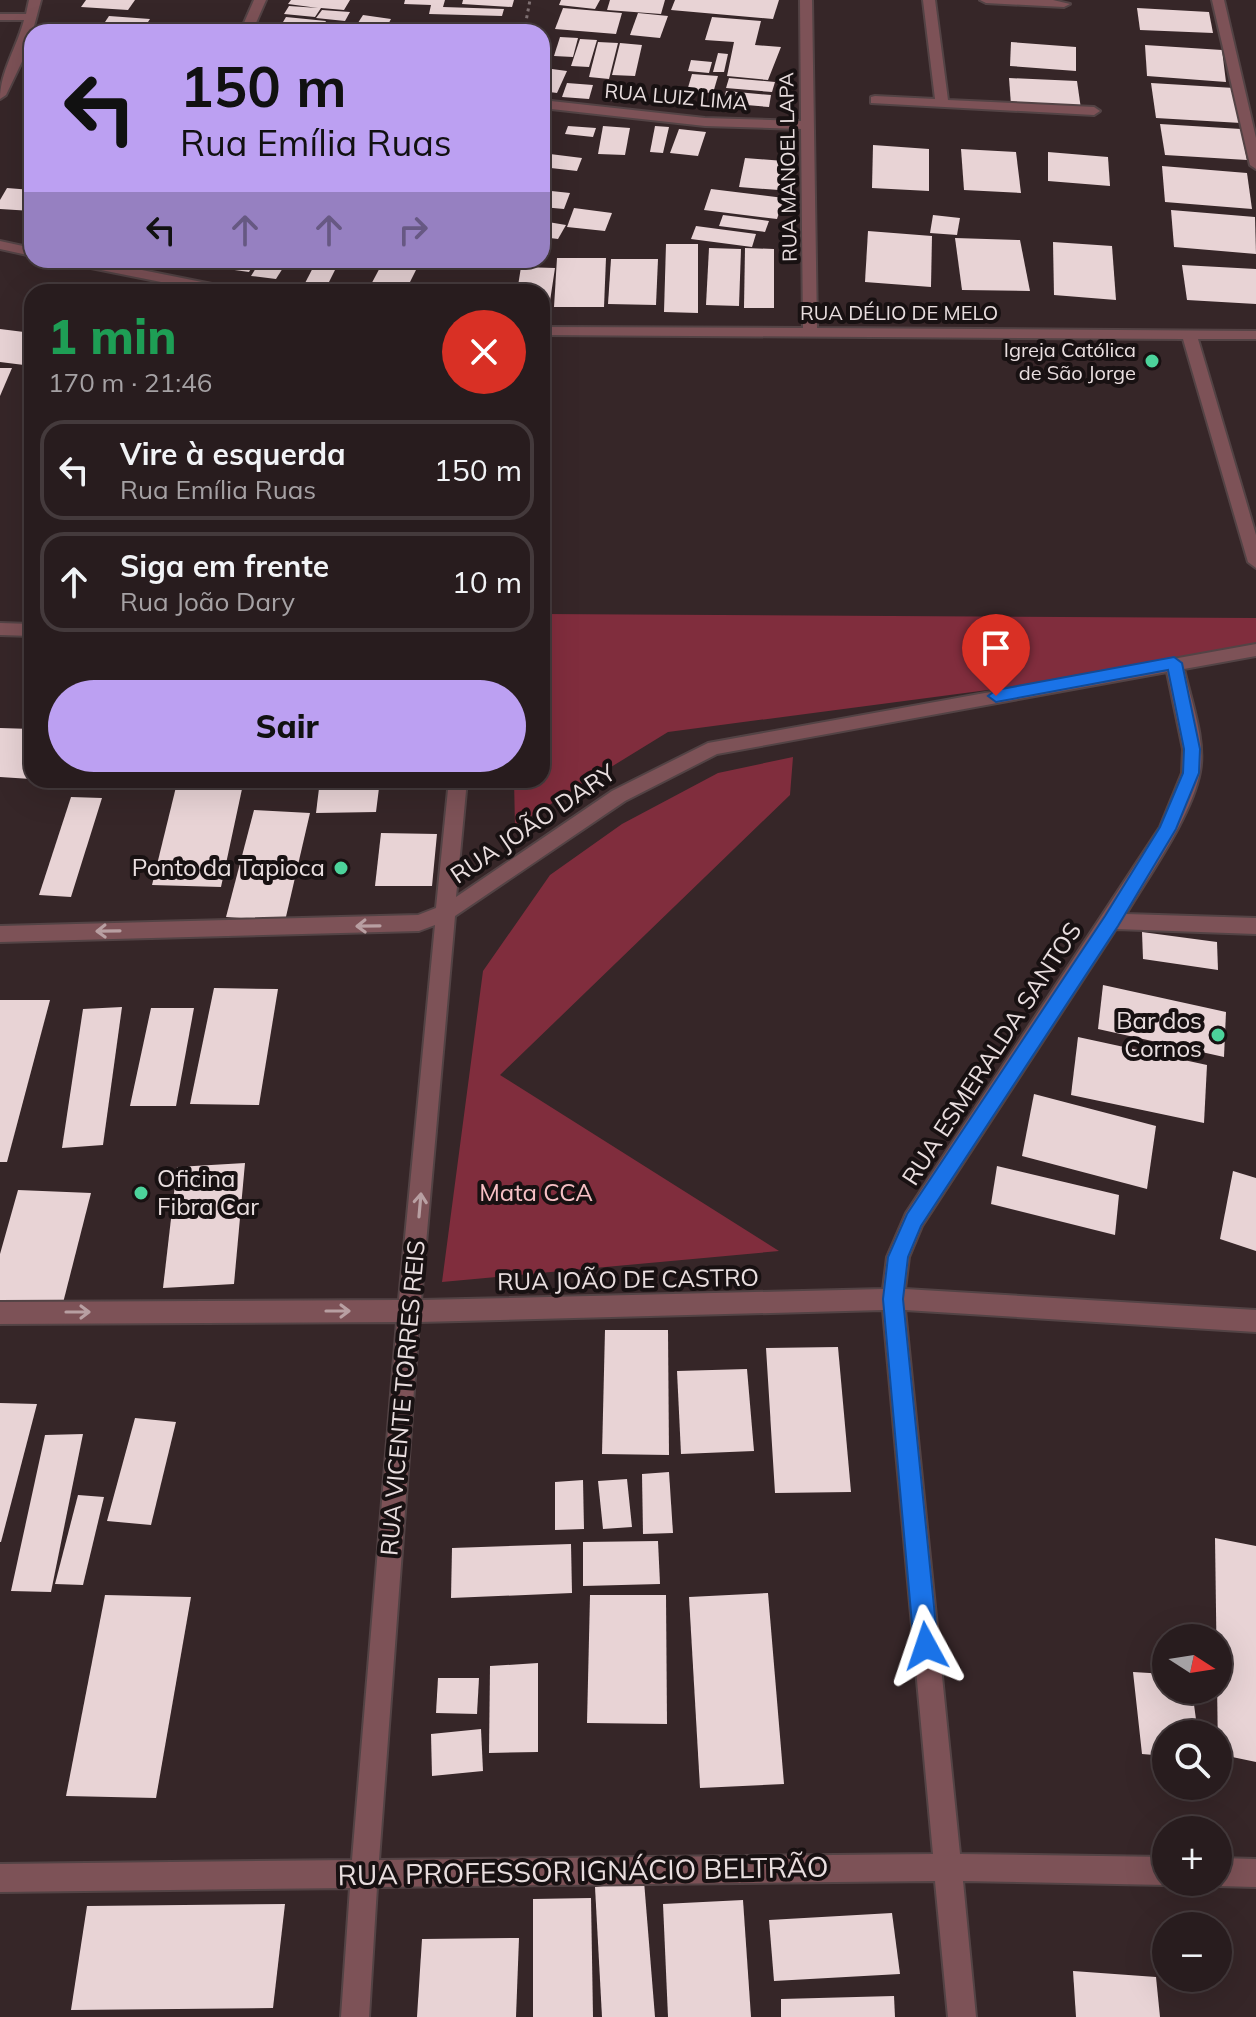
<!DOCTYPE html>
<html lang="pt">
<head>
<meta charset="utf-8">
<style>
	:root { --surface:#281c1e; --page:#34292b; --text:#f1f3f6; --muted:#a5a1a4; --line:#443a3c; --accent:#bca0f2 }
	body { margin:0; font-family:Mulish,sans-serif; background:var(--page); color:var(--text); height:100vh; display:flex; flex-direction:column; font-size:30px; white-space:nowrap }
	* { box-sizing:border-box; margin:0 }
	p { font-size:26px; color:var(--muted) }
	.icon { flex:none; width:44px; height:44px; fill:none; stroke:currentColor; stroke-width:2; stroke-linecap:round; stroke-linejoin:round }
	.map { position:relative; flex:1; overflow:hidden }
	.sheet { position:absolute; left:24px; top:284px; width:526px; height:504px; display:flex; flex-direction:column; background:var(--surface); border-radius:24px; box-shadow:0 8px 32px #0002,0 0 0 2px var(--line) }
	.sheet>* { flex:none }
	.hud { position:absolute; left:24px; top:24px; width:526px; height:244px; border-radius:24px; box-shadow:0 8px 32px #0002,0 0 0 2px var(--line); background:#bca0f2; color:#111; overflow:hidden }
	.needle { width:52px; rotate:102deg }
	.fabs { position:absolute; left:1152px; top:1624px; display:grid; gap:16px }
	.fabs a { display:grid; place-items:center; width:80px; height:80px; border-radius:50%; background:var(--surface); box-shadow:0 8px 32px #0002,0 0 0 2px var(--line); font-size:40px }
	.pin { position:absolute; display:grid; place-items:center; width:68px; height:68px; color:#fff; margin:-82px -34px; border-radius:50% 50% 50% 0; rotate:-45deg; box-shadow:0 0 8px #0007 }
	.pin .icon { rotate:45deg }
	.me { position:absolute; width:88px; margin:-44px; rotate:355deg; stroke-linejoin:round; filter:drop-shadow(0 0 6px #0008) }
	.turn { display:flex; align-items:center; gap:28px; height:168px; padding:0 24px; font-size:36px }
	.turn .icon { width:104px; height:104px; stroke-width:2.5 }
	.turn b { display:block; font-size:56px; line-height:68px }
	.lanes { display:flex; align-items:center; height:76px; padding:0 24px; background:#0003; justify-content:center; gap:40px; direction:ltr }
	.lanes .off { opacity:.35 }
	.round { display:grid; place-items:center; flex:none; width:84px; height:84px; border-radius:42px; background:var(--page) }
	.summary { display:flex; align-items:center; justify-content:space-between; height:136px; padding:0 24px }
	h1 { font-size:48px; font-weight:800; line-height:60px; color:#1e9e55 }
	.button { display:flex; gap:16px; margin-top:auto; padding:16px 24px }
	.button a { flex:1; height:92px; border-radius:48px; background:var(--accent); color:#111; font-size:32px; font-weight:800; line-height:92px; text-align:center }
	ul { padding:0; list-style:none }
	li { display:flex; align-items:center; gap:24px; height:100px; margin:0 16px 12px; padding:0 8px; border:4px solid var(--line); border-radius:24px }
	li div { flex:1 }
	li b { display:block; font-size:30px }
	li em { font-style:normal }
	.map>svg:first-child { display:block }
	.green { fill:#802d3d }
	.building { fill:#e8d3d5 }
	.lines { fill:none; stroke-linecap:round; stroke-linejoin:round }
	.minor-casing { stroke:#534345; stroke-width:4 }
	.path { stroke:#807274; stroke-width:3; stroke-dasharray:3 4; stroke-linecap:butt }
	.minor { fill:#7d5257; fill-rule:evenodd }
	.oneway { stroke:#b89fa2 }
	.route { fill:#1a73e8; stroke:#114b97; stroke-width:2 }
	.poi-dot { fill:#4cd39b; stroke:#181112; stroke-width:3 }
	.labels { text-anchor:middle; stroke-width:8; stroke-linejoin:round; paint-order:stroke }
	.far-street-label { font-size:20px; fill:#e9dedf; stroke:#181112 }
	.far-poi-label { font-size:20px; fill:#e9dedf; stroke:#181112; text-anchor:end }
	.street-label { font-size:24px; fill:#e9dedf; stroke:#181112 }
	.poi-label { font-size:24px; fill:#e9dedf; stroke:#181112; text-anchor:end }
	.park-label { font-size:24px; fill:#f7c0c5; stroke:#181112 }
	.near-street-label { font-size:28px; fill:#e9dedf; stroke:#181112 }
</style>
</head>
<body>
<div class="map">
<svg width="1256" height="2017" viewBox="0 0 1256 2017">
	<rect width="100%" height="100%" fill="#362628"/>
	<g class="green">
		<path d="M542 614 1256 618V651L1162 667 668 732 515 826 514 780H542Z"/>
		<path d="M793 757 790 795 500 1075 779 1251 442 1282 483 971 550 875 622 824 718 773Z"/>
	</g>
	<g class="building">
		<path d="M86 0H135L128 10 81 7Z"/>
		<path d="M291 0H350L344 10 321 8 315 17 284 14 289 6 318 8 288 4Z"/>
		<path d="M405 0H445L443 7 504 9 502 16 429 14 431 5 404 4Z"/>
		<path d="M463 0H514L512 7 462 4Z"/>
		<path d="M561 0H600L595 9 559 5Z"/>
		<path d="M610 0H665L661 14 607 10Z"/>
		<path d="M675 0H779L773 19 671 10Z"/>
		<path d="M563 8 622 13 616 34 555 29Z"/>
		<path d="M1137 8 1209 12 1213 33 1140 30Z"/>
		<path d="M322 10 350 12 345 21 316 18Z"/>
		<path d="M638 13 668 16 660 38 630 35Z"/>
		<path d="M363 15 391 19 385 30 356 26Z"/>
		<path d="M109 16 150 19 144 28 103 25Z"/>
		<path d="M286 17 326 21 320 32H277Z"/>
		<path d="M712 17 761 21 755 45 781 47 768 80 727 76 734 42 705 40Z"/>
		<path d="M160 22 185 25 180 32H153Z"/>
		<rect x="465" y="28" width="49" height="4"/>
		<path d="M560 37 578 38 573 57 554 56Z"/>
		<path d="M580 39 597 40 589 67 571 66Z"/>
		<path d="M598 42 618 43 609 79 589 77Z"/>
		<path d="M1011 42 1076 47V71L1010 66Z"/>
		<path d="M620 43 642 45 635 76 612 75Z"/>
		<path d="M1145 45 1222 50 1226 82 1147 76Z"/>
		<path d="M718 53 728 54 724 72H713Z"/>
		<path d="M691 60 712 62 709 73 688 71Z"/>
		<path d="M552 69 567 71 557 93 542 91Z"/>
		<path d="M692 74 718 76 713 93 687 91Z"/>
		<path d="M729 78 775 82 772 92 726 88Z"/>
		<path d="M1009 78 1077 81 1081 109 1011 105Z"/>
		<path d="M567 83 593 85 589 99 562 97Z"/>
		<path d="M1151 83 1234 88 1241 123 1156 118Z"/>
		<path d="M614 88 636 90 632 103 609 100Z"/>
		<path d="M726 91 771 95 769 107 723 103Z"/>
		<path d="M1160 124 1241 129 1247 160 1165 155Z"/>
		<path d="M568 126 596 128 593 137 565 134Z"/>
		<path d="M603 126 630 128 625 155 598 154Z"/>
		<path d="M655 126 669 127 663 153 650 152Z"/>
		<path d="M679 129 706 132 698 156 670 153Z"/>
		<path d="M873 145 929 149V191L872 188Z"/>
		<path d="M961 149 1016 152 1021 193 964 190Z"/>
		<path d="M1048 152 1108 157 1110 186 1048 181Z"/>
		<path d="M542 153 582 158 577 171 542 167Z"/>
		<path d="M745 158 784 161 779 190 739 187Z"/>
		<path d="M1162 166 1247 173 1252 209 1165 202Z"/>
		<path d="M7 188 32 190V211L0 209V200Z"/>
		<path d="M711 189 784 198 777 219 704 210Z"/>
		<path d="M542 190 570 193 564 209 542 207Z"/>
		<path d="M574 208 612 213 605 231 567 227Z"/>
		<path d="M1171 210 1255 217 1256 254 1174 247Z"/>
		<path d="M723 215 769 221 765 232 719 226Z"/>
		<path d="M933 215 960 218 957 235 930 233Z"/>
		<path d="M542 221 566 225 558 239 542 237Z"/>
		<path d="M696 226 756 234 752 247 691 239Z"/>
		<path d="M868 231 932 236 931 287 865 282Z"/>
		<path d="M955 238 1020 240 1030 291 962 290Z"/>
		<path d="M1053 242 1112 246 1116 300 1054 295Z"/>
		<path d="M666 244H698V313L664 312Z"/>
		<path d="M709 248 741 249 739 306 706 305Z"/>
		<path d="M745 248 774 249V308H744Z"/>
		<path d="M557 258H606L604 307H554Z"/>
		<path d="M611 259H658L656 305 608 304Z"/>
		<path d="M179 260H219L213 269 176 264Z"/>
		<path d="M226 260H256L249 272 220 268Z"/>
		<path d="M261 260H288L276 279 251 276Z"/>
		<path d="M317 260H340L326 288 304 285Z"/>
		<path d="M384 260H421L405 292H367Z"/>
		<path d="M1182 265 1256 269V304L1187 300Z"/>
		<path d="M521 267 555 268 550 301H542V292H517Z"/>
		<path d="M0 329 32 333V366L0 362Z"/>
		<path d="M0 368H12L0 396Z"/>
		<path d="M0 728 32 729 31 779 0 777Z"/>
		<path d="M320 780H380L376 812 316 813Z"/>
		<path d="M176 787 242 789 221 887 152 885Z"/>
		<path d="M71 797 102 798 71 897 39 895Z"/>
		<path d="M254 810 310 813 285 921 226 917Z"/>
		<path d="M381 833 437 834 432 886H375Z"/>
		<path d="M1142 932 1217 942 1218 970 1143 959Z"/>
		<path d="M1103 985 1226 1012 1224 1057 1098 1029Z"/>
		<path d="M214 988 278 989 259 1105 190 1104Z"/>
		<path d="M0 1000H50L7 1162H0Z"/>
		<path d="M122 1007 103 1145 62 1148 83 1009Z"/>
		<path d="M151 1008H194L176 1106H130Z"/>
		<path d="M1078 1037 1207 1065 1204 1123 1071 1095Z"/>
		<path d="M1034 1094 1156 1126 1147 1189 1022 1156Z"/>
		<path d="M245 1163 234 1284 163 1288 177 1167Z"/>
		<path d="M997 1166 1119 1195 1115 1235 991 1204Z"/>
		<path d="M1233 1171 1256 1178V1251L1220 1239Z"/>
		<path d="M18 1190 91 1193 63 1303 0 1300V1254Z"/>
		<path d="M605 1330H668L669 1455 602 1454Z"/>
		<path d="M838 1347 851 1492 775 1493 766 1348Z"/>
		<path d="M747 1369 754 1451 681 1454 677 1371Z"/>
		<path d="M0 1403 37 1404 1 1542H0Z"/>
		<path d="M135 1418 176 1422 151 1525 107 1521Z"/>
		<path d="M83 1434 51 1592 11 1591 45 1435Z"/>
		<path d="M669 1472 673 1533 643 1534 642 1474Z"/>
		<path d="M627 1479 632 1527 603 1529 598 1481Z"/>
		<path d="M583 1480 584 1529 555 1530V1482Z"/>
		<path d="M78 1495 104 1497 83 1585 55 1584Z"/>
		<path d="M1215 1538 1256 1546V1762L1218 1754Z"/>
		<path d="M658 1541 660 1584 583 1586V1542Z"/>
		<path d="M571 1544 572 1593 451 1598 452 1548Z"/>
		<path d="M768 1593 784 1784 700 1788 689 1597Z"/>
		<path d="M105 1595 191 1597 156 1798 66 1796Z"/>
		<path d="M590 1595H666L667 1724 587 1723Z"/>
		<path d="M538 1663V1752L489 1753 490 1666Z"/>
		<path d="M1133 1672 1166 1674V1690H1192L1198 1734H1166V1756L1142 1754Z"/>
		<path d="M438 1678H479L477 1714 436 1713Z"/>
		<path d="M481 1729 483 1771 432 1776 431 1734Z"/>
		<path d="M644 1881 655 2017H602L595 1887Z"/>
		<path d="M591 1898 593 2017H533V1899Z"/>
		<path d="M743 1900 751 2017H668L663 1904Z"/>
		<path d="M285 1904 273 2008 71 2010 87 1906Z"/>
		<path d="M892 1913 900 1974 774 1981 769 1920Z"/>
		<path d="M519 1938 516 2017H417L422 1939Z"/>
		<path d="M1073 1971 1156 1977 1160 2017H1076Z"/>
		<path d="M894 1996 895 2017H781V1999Z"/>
	</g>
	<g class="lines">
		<defs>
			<g id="minor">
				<path d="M29 0H41L28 49 6 95 0 99C0 72 17 47 24 20H0V14H26Z"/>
				<path d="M254 0H266L252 32H240Z"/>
				<path d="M800 0H812L817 328 1256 331V339H1198L1256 535V568L1248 562 1183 339 542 335V327L803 328 801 129 705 126 542 108V100L705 118 801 121Z"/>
				<path d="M923 0H935L948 100 1094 107 1100 111 1094 115 871 103V97L875 96 935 99Z"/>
				<path d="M980 0H1053L1070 4 1064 7 986 3Z"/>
				<path d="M1212 0H1224L1256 138V169L1250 165Z"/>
				<path d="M0 241 32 248V256L0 249Z"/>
				<path d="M64 260H92L232 288 239 292H211L71 264Z"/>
				<path d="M0 623 32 624V636L0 635Z"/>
				<path d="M1256 644V656L1184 669C1191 701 1206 740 1200 772 1192 816 1149 875 1126 914L1256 918V934L1116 929 922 1226 909 1257 905 1289 1256 1310V1332L905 1310 960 1854 1166 1857V1882H1172L1166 1885 963 1881 976 2017H948L935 1881 377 1887 369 2017H341L350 1888 0 1892V1864L352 1860 397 1322 0 1324V1302L399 1300 435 925 419 931 0 942V926L418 915 436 908 449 780H467L456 897 612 791 708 743ZM1167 672 1183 749 1182 773 1160 827 906 1213 887 1257 883 1289 421 1300 455 916 625 801 717 754ZM883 1310 933 1854 379 1860 419 1322Z"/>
				<path d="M1218 1858 1256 1859V1887L1218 1886 1209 1882H1218Z"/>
			</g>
		</defs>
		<use href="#minor" class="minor-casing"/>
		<path class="path" d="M524 32 530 0"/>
		<use href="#minor" class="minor"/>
	</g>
	<defs><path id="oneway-shaft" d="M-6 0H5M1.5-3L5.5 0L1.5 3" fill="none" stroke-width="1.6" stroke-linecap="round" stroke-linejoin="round" transform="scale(2)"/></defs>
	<g class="oneway">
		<use href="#oneway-shaft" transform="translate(368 926) rotate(179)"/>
		<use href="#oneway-shaft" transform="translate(108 931) rotate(179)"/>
		<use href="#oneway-shaft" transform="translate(420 1205) rotate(-85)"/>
		<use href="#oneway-shaft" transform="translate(338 1311)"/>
		<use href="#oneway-shaft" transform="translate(78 1312)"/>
	</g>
	<path class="route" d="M1174 657 1182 663 1200 749 1199 773 1176 829 1118 926 921 1226 908 1257 903 1299 938 1646 934 1654 926 1658 918 1654 914 1646 883 1299 888 1257 907 1214 1105 916 1160 827 1183 773 1184 749 1168 670 996 702 988 696 996 690Z"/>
	<g class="poi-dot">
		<circle cx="1152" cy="361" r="8"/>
		<circle cx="341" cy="868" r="8"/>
		<circle cx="1218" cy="1035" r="8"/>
		<circle cx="141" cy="1193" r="8"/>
	</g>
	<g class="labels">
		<g class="far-street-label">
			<text transform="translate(676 97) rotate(5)" y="7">RUA LUIZ LIMA</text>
			<text transform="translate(788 167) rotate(-91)" y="7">RUA MANOEL LAPA</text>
			<text x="899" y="320">RUA DÉLIO DE MELO</text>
		</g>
		<g class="far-poi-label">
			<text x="1136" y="357">Igreja Católica<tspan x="1136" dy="23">de São Jorge</tspan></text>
		</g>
		<g class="street-label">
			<text transform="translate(533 824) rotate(-34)" y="8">RUA JOÃO DARY</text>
			<text transform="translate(992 1054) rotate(-57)" y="8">RUA ESMERALDA SANTOS</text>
			<text transform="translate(628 1280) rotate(-1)" y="8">RUA JOÃO DE CASTRO</text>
			<text transform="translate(403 1398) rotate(-85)" y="8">RUA VICENTE TORRES REIS</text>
		</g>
		<g class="poi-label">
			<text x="325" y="876">Ponto da Tapioca</text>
			<text x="1202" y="1029">Bar dos<tspan x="1202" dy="28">Cornos</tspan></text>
			<text x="157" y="1187" text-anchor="start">Oficina<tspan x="157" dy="28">Fibra Car</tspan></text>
		</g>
		<g class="park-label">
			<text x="536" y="1201">Mata CCA</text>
		</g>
		<g class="near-street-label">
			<text transform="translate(583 1871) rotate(-1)" y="10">RUA PROFESSOR IGNÁCIO BELTRÃO</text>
		</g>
	</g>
</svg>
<div class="fabs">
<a><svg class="needle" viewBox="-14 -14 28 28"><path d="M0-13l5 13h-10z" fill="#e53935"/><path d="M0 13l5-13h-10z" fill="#a5a1a4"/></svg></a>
<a><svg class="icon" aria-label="search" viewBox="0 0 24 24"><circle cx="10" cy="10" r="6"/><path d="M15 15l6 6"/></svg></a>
<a>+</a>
<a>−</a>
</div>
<div class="pin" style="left:996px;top:696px;background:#d93025"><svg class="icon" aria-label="arrive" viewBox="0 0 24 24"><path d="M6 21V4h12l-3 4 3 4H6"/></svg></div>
<svg class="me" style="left:926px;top:1646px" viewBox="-20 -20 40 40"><path d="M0-17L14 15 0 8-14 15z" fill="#1a73e8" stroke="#fff" stroke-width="4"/></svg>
<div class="hud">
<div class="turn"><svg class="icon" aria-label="left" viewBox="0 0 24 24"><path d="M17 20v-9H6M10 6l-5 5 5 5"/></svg><div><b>150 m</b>Rua Emília Ruas</div></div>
<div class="lanes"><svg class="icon" aria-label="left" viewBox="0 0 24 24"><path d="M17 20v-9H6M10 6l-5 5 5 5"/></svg><svg class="icon off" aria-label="ahead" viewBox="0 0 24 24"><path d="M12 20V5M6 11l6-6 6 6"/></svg><svg class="icon off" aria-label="ahead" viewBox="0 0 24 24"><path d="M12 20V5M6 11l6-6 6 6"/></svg><svg class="icon off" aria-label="right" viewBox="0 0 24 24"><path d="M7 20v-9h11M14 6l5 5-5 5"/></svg></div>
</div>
<section class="sheet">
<div class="summary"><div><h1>1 min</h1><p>170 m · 21:46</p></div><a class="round" style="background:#d93025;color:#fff"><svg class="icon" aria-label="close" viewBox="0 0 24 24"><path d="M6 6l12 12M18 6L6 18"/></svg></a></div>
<ul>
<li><svg class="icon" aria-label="left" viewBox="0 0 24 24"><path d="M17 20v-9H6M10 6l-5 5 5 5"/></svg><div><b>Vire à esquerda</b><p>Rua Emília Ruas</p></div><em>150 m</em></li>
<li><svg class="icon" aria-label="ahead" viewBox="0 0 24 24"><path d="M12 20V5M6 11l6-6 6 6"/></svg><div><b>Siga em frente</b><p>Rua João Dary</p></div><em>10 m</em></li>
</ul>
<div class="button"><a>Sair</a></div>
</section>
</div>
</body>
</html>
